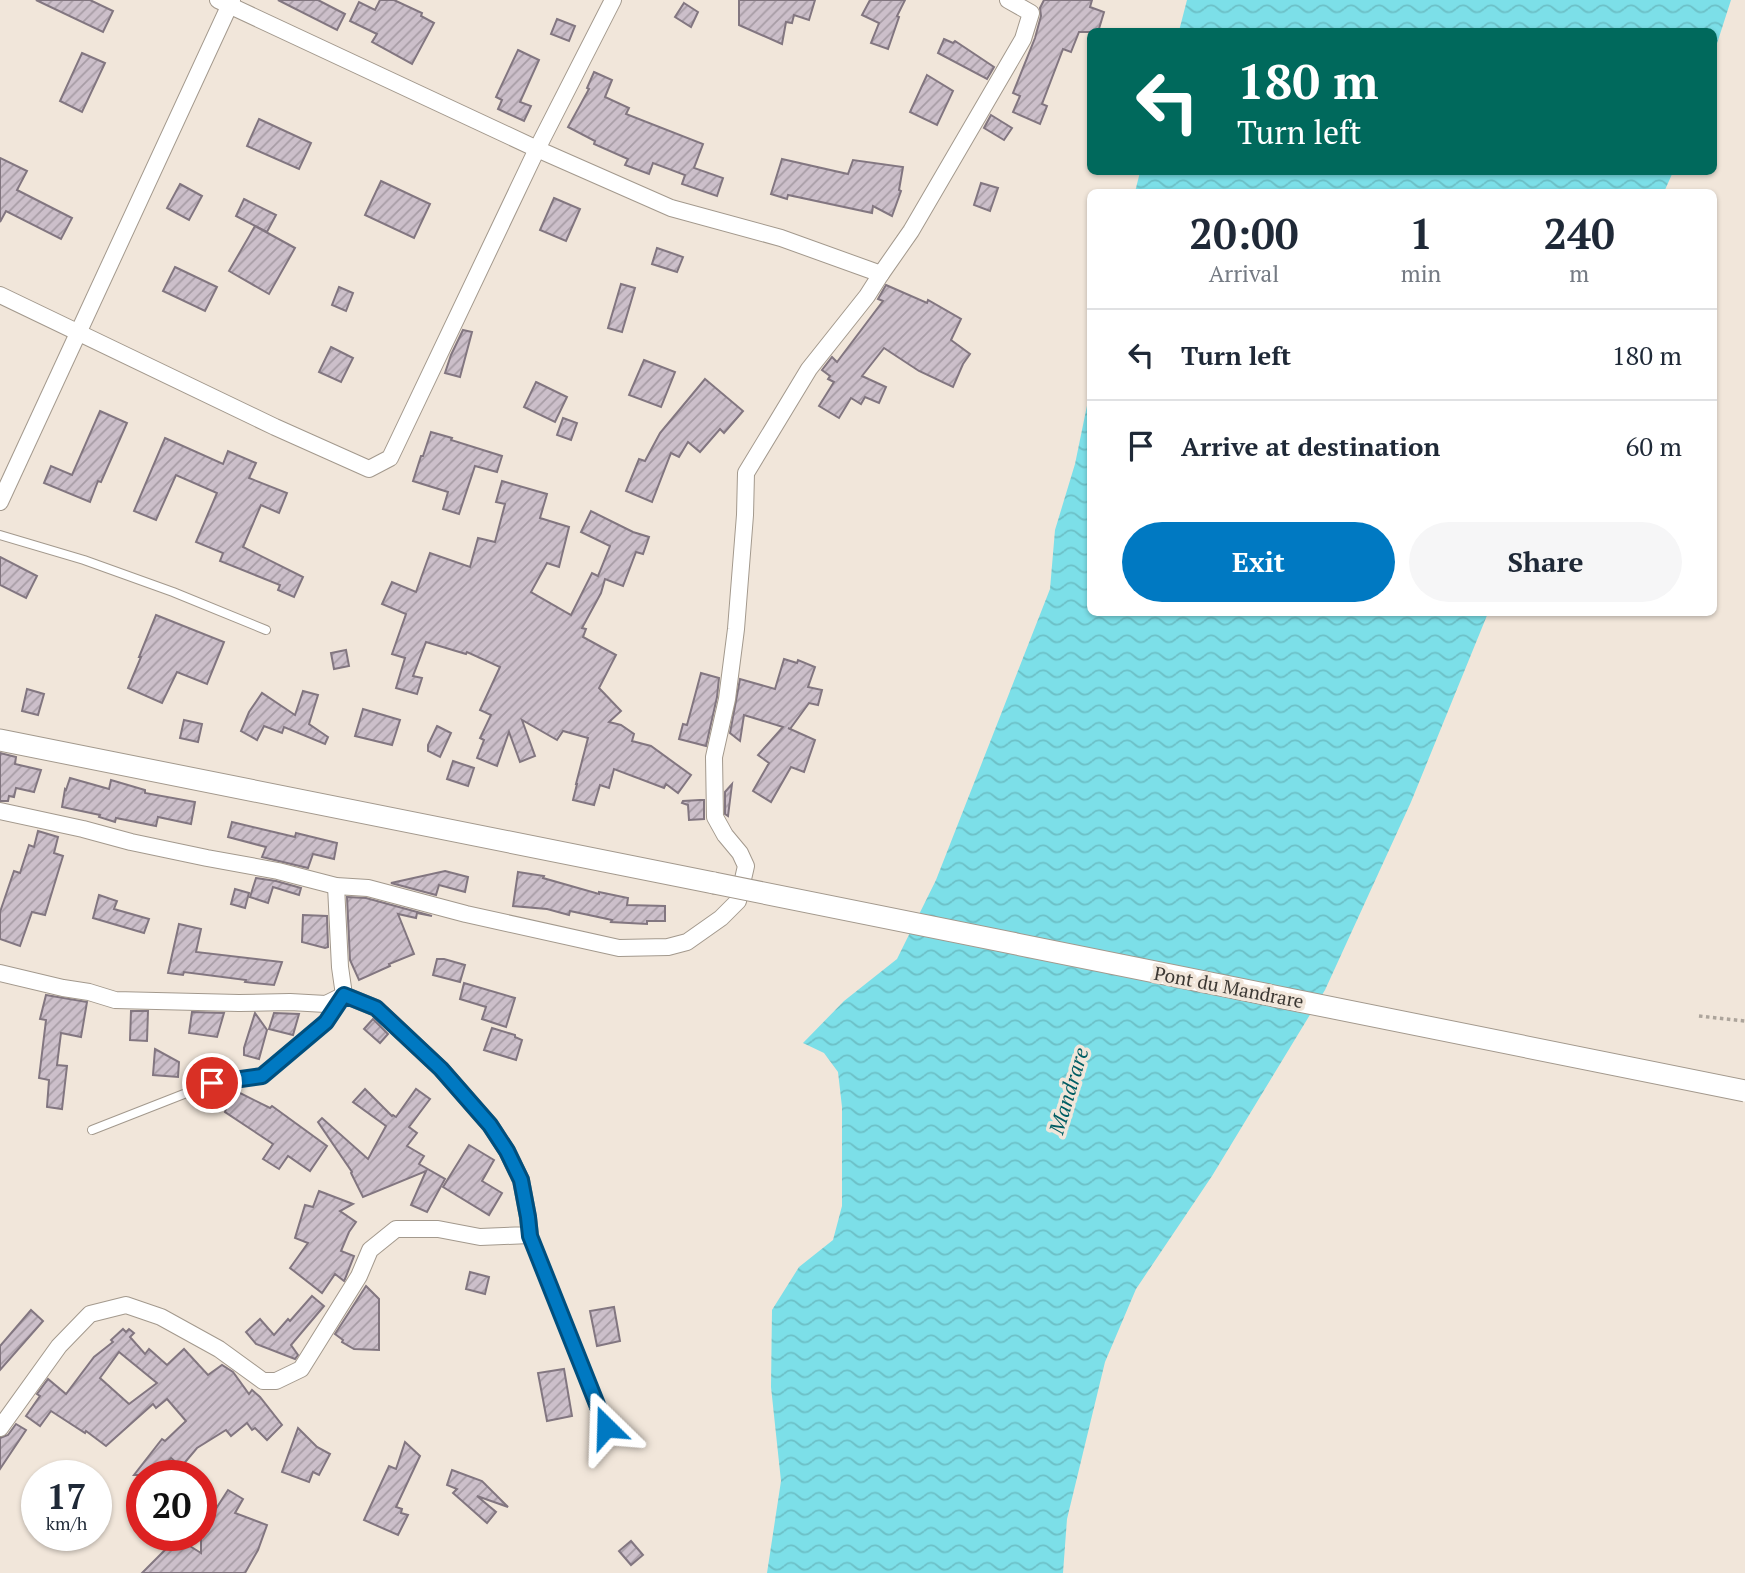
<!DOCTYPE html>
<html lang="en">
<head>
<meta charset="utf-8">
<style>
	:root { --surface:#fff; --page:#f6f6f7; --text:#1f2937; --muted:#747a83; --line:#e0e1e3; --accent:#0079c2 }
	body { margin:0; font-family:"PT Serif",serif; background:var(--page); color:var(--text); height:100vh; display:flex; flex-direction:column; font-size:26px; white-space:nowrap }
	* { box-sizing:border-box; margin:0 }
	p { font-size:23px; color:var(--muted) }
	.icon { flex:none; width:38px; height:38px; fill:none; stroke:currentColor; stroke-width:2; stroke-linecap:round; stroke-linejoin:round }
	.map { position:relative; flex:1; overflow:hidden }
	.side { position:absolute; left:1087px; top:189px; width:630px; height:427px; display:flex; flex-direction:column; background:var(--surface); border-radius:10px; box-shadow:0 2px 5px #0004 }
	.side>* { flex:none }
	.top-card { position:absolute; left:1087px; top:28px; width:630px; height:147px; border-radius:10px; box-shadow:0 2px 5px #0004; background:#00695c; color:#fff; overflow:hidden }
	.speed { position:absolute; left:21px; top:1460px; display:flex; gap:14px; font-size:35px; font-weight:700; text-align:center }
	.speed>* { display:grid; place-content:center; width:91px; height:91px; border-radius:50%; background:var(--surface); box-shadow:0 2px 5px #0004; line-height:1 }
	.speed small { font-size:18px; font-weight:400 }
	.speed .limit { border:10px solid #d22; background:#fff; color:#111 }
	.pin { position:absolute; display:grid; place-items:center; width:60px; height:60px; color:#fff; margin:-30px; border:4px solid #fff; border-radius:50%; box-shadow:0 2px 7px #0007 }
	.me { position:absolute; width:77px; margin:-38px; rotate:338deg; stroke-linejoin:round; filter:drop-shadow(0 0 5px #0008) }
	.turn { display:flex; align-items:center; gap:24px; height:147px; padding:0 35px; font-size:32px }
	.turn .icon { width:91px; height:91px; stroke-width:2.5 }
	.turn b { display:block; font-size:49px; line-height:60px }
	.eta { display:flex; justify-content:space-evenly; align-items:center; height:119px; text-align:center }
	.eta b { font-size:42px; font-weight:600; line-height:49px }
	.primary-button { display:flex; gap:14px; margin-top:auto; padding:14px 35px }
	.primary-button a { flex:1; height:80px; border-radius:42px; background:var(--accent); color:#fff; font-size:28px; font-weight:600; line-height:80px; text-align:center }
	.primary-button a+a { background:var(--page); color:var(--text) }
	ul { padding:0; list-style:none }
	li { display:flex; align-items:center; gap:21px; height:91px; padding:0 35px; border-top:2px solid var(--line) }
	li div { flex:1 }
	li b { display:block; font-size:26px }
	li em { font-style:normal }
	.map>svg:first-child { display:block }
	.water { fill:url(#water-waves) }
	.building { fill:url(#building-hatch); stroke:#827680; stroke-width:2; fill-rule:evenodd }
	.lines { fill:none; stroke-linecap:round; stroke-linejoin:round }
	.lane-casing { stroke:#a3998d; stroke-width:10 }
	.street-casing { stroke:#a3998d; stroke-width:18 }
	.secondary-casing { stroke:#a3998d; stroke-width:23 }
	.path { stroke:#aca49b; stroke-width:3.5; stroke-dasharray:3.5 3.5; stroke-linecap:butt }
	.lane { stroke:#fff; stroke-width:8 }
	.street { stroke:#fff; stroke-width:16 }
	.secondary { stroke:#fff; stroke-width:21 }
	.secondary-bridge-casing { stroke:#a3998d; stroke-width:23; stroke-linecap:butt }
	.secondary-bridge { stroke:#fff; stroke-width:21 }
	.route-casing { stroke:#004f7e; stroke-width:18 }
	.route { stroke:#0079c2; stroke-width:12 }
	.labels { text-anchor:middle; stroke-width:7; stroke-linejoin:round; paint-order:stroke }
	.street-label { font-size:19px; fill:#3c3833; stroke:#f1e6da }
	.water-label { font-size:21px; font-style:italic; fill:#005d63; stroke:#f1e6da }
</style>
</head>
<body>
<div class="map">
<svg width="1745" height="1573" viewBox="0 0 1745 1573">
	<defs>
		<pattern id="water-waves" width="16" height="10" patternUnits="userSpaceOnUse" patternTransform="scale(1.75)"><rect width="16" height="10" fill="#7cdfe8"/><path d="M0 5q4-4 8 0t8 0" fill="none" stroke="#6cc0c7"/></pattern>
		<pattern id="building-hatch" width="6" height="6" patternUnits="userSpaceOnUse" patternTransform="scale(1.75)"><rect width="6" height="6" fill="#ccbfca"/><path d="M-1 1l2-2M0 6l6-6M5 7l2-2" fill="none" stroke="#a79ca5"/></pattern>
	</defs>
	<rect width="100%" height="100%" fill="#f1e6da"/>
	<g class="water">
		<path d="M1187 0H1731L1713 56V32L1179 31Z"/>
		<path d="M1140 172H1673L1664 192H1135Z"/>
		<path d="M1090 391V612L1488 613 1411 802 1325 990 1212 1176 1136 1289 1105 1362 1067 1519 1063 1573H767L781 1481 771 1387 772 1310 799 1267 833 1240 842 1206V1107L838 1072 824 1053 803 1043 844 1001 897 959 936 880 1050 589 1055 530 1075 464Z"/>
	</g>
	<g class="building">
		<path d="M36 0H90L113 11 103 32Z"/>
		<path d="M278 0H318L345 14 337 30Z"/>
		<path d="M380 0H394L422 13 421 16 434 23 412 64 372 42 377 34 350 21 359 2 375 10Z"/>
		<path d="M739 0H815L809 20 794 15 792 23 786 22 782 44 739 25Z"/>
		<path d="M870 0H905L897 16 899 17 888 49 871 43 879 23 862 15Z"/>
		<path d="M1044 0H1092L1090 7 1104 12 1098 32H1079L1071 52 1063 49 1042 104 1047 106 1040 124 1013 112 1020 96 1013 93 1035 38 1041 16 1040 8Z"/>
		<path d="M684 3 698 12 691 27 675 17Z"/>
		<path d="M557 19 575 26 569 41 551 34Z"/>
		<path d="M944 39 953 43 955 41 994 67 987 79 938 53Z"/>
		<path d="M518 50 539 60 520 102 531 106 524 121 498 109 502 100 496 97Z"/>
		<path d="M82 53 105 63 82 112 60 101Z"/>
		<path d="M594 72 612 80 605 97 629 108 626 114 703 144 694 168 723 178 717 196 682 184 685 175 653 163 649 174 625 165 628 159 594 144 595 141 568 127 589 89 587 88Z"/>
		<path d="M927 75 953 91 937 125 910 112Z"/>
		<path d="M991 115 1012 128 1004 140 984 128Z"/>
		<path d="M259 119 311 143 299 169 247 146Z"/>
		<path d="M0 158 27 171 17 190 72 218 61 239 6 211 0 222Z"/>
		<path d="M782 159 848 174 853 160 903 167 899 190 901 191 892 216 873 206 872 213 788 195 787 199 771 194Z"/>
		<path d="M381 181 430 204 414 238 365 215Z"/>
		<path d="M981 183 998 188 990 211 974 205Z"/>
		<path d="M180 184 202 196 189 220 167 208Z"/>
		<path d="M554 198 580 209 566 241 540 230Z"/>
		<path d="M244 199 276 215 267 232 236 216Z"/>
		<path d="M255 226 295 248 269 294 229 271Z"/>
		<path d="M657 248 683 257 677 272 652 264Z"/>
		<path d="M175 267 217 287 205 311 163 291Z"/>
		<path d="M621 284 635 288 622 332 608 328Z"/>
		<path d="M886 285 927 303 928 300 961 319 951 340 970 354 963 364 953 387 919 371 884 348 862 376 886 387 879 403 865 397 861 404 851 398 839 418 819 406 834 382 828 379 830 376 822 370 832 357 837 362 883 301 878 299Z"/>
		<path d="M339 287 353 293 346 311 332 305Z"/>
		<path d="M463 330 472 332 460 377 445 373 451 355Z"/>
		<path d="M331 347 353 358 341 382 319 372Z"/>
		<path d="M644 360 675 372 661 407 629 395Z"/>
		<path d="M705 379 743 411 724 433 720 429 700 452 688 442 679 457 671 453 652 502 626 491 639 459 645 461 660 433Z"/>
		<path d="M536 382 567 397 555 422 524 407Z"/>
		<path d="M100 411 127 423 101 482 98 481 90 502 44 483 51 466 72 475Z"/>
		<path d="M563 418 577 423 571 440 557 435Z"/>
		<path d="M431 432 452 438 451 440 502 456 497 472 475 466 459 514 443 509 448 492 413 481 421 456H423Z"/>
		<path d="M165 438 223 464 228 451 256 463 249 478 287 493 279 513 261 505 243 547 303 577 294 597 278 590 280 585 220 561 223 553 196 542 217 493 176 475 156 520 134 511Z"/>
		<path d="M502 481 547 494 540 518 569 527 559 567 547 563 531 592 571 615 592 573 598 576 610 546 581 532 591 511 633 532 649 537 643 554 636 552 623 586 605 579 601 593 582 628 586 629 583 637 616 655 599 688 621 711 609 722 621 725 634 734 632 741 651 746 691 775 678 793 666 784 664 788 614 769 609 788 600 785 594 805 573 800 577 784H576L588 738 563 731 557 740 522 720 535 756 520 762 509 732 497 766 477 758 484 740 480 738 491 715 480 710 500 667 467 652 466 654 426 642 413 676 422 678 417 694 396 688 405 658 392 654 406 614 382 604 392 582 416 592 430 553 470 567 478 538 495 542 505 504 496 502Z"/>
		<path d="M0 557 37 576 26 598 0 585Z"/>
		<path d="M156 615 224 642 207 684 177 672 162 703 128 688 141 657H139Z"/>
		<path d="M346 650 349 666 334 669 331 653Z"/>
		<path d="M784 659 797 663 798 660 815 667 808 687 822 690 818 705 809 703 790 729 788 728 815 740 804 772 791 767 771 802 753 791 769 763 758 755 783 727 744 715 740 741 730 733 740 679 775 689Z"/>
		<path d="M701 673 719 678 717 697 706 746 679 739 683 724 687 725Z"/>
		<path d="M27 689 44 694 38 715 22 711Z"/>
		<path d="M303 691 318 695 309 724 328 737 325 744 284 727 282 733 264 726 257 740 241 731 249 712 262 693 295 715Z"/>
		<path d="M363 709 400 720 392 745 355 736Z"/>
		<path d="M184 720 202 724 198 742 180 738Z"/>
		<path d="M437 726 451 733 440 757 428 751V745Z"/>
		<path d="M0 753 16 757 15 764 41 770 34 792 16 788 14 797 9 796 8 801H0Z"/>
		<path d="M453 761 474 768 468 786 447 779Z"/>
		<path d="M70 778 109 789 111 780 145 790V793L195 802 191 824 158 817 156 826 116 818 115 822 99 817 100 815 62 807 65 789 66 790Z"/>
		<path d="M732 784 728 816 725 814V792Z"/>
		<path d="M700 800H704V819L689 820 688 805 682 803 683 801Z"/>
		<path d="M232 822 295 837 296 833 337 843 334 859 313 854 308 868 262 857 266 847 228 837Z"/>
		<path d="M38 831 58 837 54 853 63 856 45 915 32 912 20 946 0 939V912L14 871 20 873 29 845 34 847Z"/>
		<path d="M445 871 468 877 465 892 439 885 436 895 391 883Z"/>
		<path d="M518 872 544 876 543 878 599 894V892L628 898 627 905 665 906V921H647V924L611 922 612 920 570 911 569 915 547 909 513 906Z"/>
		<path d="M256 878 276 881 301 888 299 895 273 887 268 903 250 897Z"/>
		<path d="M235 889 249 893 245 908 231 904Z"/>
		<path d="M99 895 117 901 114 909 149 919 144 933 93 918Z"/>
		<path d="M347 897 366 898 432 916 417 913 416 918 398 914 414 954 389 964 390 966 359 980 350 960Z"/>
		<path d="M303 915 327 916 328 947 325 948 302 942Z"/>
		<path d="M179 924 201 929 196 952 282 962 274 985 245 982 246 980 184 972 183 975 168 973Z"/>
		<path d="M437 959H444L465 965 460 982 433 975Z"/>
		<path d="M464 983 515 998 506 1027 482 1019 486 1007 460 999Z"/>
		<path d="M46 995 87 1002 81 1037 61 1033 57 1065 67 1066 62 1109 47 1107 49 1080 39 1078 46 1020 40 1019Z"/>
		<path d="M131 1011H148L147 1041 130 1040Z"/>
		<path d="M192 1012 224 1013 217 1037 189 1033Z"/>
		<path d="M255 1013 267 1030 259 1059 244 1055V1048Z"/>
		<path d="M274 1013 299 1014 293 1035 269 1029Z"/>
		<path d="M373 1019 388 1034 380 1043 364 1029Z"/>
		<path d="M492 1028 515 1035V1037L522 1040 516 1060 484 1050Z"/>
		<path d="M155 1049 179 1062 178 1077 153 1075Z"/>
		<path d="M232 1089 270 1108 272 1106 327 1146 310 1171 288 1156 279 1169 263 1159 273 1144 225 1112Z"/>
		<path d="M365 1089 392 1116 393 1115 396 1117 416 1089 430 1099 409 1127 417 1133 407 1146 424 1156 419 1164 445 1179 427 1212 411 1205 426 1171 363 1197 351 1173 352 1172 318 1122 322 1118 368 1159 386 1126 353 1102Z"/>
		<path d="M469 1145 494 1160 482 1181 502 1193 489 1215 443 1187Z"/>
		<path d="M319 1191 353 1204 340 1211 356 1222 349 1232 341 1251 354 1256 345 1279 344 1281 335 1274 322 1293 290 1268 308 1243 295 1238 305 1205 313 1207Z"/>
		<path d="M470 1272 489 1277 485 1294 466 1289Z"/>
		<path d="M366 1286 379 1299V1350L354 1349 342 1342 343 1340 335 1334Z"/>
		<path d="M312 1296 324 1306 291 1345 298 1355 295 1359 256 1344 246 1332 260 1319 274 1335 288 1319 290 1321Z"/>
		<path d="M614 1307 620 1341 597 1346 590 1311Z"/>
		<path d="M31 1310 43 1321 0 1370V1346Z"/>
		<path d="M123 1329 126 1332 129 1329 134 1333 130 1337 145 1354 149 1349 167 1365 184 1349 208 1375 222 1365 233 1372 249 1394 252 1390 260 1397 282 1425 267 1440 255 1428 252 1430 247 1423 231 1436 226 1430 197 1448 181 1467 171 1458 156 1475H134L162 1439 165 1441 186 1421 167 1399 156 1408 153 1404 106 1446 86 1431 85 1433 51 1411 40 1426 26 1416 40 1396 37 1394 48 1379 66 1394 94 1357 113 1342 111 1340ZM119 1352 157 1383 129 1404 100 1378Z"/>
		<path d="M564 1369 572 1416 547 1421 538 1373Z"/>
		<path d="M16 1424 26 1430 0 1469V1438L8 1435Z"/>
		<path d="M298 1428 317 1447 330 1454 319 1475 313 1472 309 1482 282 1472Z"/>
		<path d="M405 1442 420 1456 396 1507 402 1509 401 1513 408 1515 398 1535 364 1520 389 1466 396 1469Z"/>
		<path d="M452 1470 482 1481 508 1507 477 1496 496 1512 487 1523 453 1493 457 1489 447 1485Z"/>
		<path d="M228 1490 243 1499 235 1513 267 1525 258 1550 245 1573H142L168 1547 170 1549 177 1538 201 1553V1514L210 1518Z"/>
		<path d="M631 1541 643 1555 631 1565 619 1551Z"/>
	</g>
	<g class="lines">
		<defs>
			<g id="lane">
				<path d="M0 535 84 560 173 592 266 630"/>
				<path d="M92 1130 212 1083 262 1076 326 1022 340 1001"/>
				<path d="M530 1235 606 1427"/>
			</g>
			<g id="street">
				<path d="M218 0 537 149 671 208 781 238 881 274"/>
				<path d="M0 295 275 427 369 469 390 458 537 149 613 0"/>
				<path d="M0 502 232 0"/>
				<path d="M0 811 83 829 131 842 207 858 278 871 336 886 368 888 466 914 619 948 668 947 687 942 721 918 738 901 746 866 740 853 725 835 715 817 714 757 727 699 736 629 745 515 746 473 809 369 867 296 881 274 911 231 1023 39 1031 13 1008 0"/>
				<path d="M0 973 63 988 89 992 115 1000 239 1003 290 1002 326 1004 344 995"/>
				<path d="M0 1428 59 1346 90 1314 126 1305 161 1317 219 1349 263 1381H276L301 1369 359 1276 370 1250 396 1229H438L480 1237 530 1235 528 1217 521 1180 507 1151 490 1125 441 1069 376 1008 344 995 340 967 336 886"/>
			</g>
			<path id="secondary" d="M0 740 714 883"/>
		</defs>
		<use href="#lane" class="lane-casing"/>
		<use href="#street" class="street-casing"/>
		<use href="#secondary" class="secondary-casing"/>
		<path class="path" d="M1699 1016 1745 1021"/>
		<use href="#lane" class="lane"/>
		<use href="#street" class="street"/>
		<use href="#secondary" class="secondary"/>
		<defs>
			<path id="secondary-bridge" d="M714 883 1745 1091"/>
		</defs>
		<use href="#secondary-bridge" class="secondary-bridge-casing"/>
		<use href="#secondary-bridge" class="secondary-bridge"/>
	</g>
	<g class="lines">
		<defs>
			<path id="route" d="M212 1083 262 1076 326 1022 344 995 376 1008 441 1069 490 1125 507 1151 521 1180 528 1217 530 1236 606 1427"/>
		</defs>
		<use href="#route" class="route-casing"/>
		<use href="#route" class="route"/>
	</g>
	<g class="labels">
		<g class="street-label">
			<text transform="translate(1229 987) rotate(11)" y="7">Pont du Mandrare</text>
		</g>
		<g class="water-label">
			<text transform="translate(1069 1091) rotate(-73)" y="7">Mandrare</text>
		</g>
	</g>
</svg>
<div class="speed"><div>17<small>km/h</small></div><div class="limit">20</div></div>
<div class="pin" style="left:212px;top:1083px;background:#d93025"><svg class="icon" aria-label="arrive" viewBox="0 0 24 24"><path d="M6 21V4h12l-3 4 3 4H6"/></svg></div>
<svg class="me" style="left:606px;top:1427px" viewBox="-20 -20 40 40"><path d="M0-17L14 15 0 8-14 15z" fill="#0079c2" stroke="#fff" stroke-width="4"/></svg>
<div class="top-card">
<div class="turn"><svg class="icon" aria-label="left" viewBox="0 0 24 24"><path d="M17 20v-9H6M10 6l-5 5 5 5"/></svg><div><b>180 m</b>Turn left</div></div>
</div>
<section class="side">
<div class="eta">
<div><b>20:00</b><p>Arrival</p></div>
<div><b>1</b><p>min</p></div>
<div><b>240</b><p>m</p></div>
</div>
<ul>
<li><svg class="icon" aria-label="left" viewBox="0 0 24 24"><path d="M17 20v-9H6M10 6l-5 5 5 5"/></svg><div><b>Turn left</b></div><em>180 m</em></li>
<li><svg class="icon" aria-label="arrive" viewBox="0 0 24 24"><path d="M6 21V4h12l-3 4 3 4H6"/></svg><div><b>Arrive at destination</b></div><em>60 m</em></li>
</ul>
<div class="primary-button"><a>Exit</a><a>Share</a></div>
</section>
</div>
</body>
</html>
